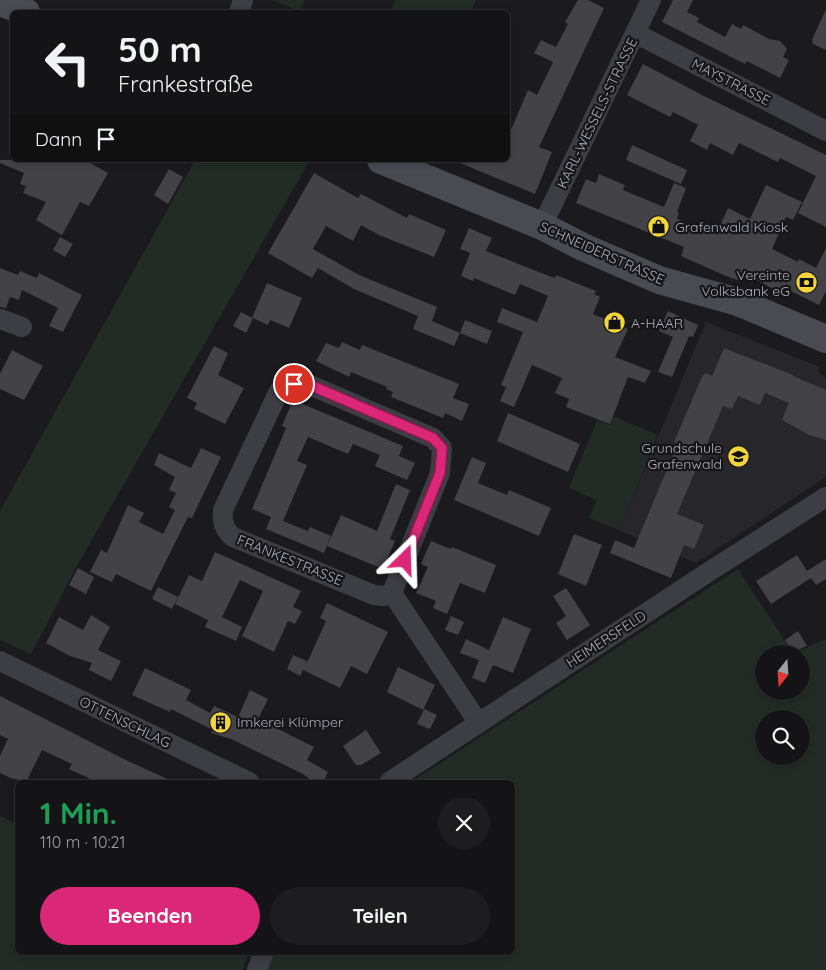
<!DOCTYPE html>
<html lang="de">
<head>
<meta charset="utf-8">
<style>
	:root { --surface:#141416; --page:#1d1d1f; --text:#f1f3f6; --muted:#9d9ea1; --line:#333335; --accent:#db2777 }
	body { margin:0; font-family:Quicksand,sans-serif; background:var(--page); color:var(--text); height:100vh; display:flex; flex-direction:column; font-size:19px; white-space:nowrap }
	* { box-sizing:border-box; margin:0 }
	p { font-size:16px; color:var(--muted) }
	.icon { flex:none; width:28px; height:28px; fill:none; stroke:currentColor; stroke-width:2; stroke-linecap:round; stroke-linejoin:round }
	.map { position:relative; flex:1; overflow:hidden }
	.details { position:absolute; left:15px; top:780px; width:500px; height:175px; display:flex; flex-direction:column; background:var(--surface); border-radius:8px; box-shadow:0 2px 8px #0003,0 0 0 1px var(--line) }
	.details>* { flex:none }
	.top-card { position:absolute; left:10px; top:10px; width:500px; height:152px; border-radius:8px; box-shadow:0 2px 8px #0003,0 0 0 1px var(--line); background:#141416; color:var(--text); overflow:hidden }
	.needle { width:32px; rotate:197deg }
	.fabs { position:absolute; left:755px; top:645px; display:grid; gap:10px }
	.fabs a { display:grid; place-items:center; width:55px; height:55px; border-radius:50%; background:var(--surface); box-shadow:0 2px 8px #0003,0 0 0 1px var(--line); font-size:25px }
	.pin { position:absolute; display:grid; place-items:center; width:42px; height:42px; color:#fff; margin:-21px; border:2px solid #fff; border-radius:50%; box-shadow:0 1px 5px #0007 }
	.me { position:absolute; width:55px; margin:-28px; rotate:22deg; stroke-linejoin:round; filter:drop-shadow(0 0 4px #0008) }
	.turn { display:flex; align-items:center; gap:18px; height:105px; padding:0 25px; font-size:22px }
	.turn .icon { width:65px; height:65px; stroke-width:2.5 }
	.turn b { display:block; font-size:35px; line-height:42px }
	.then { display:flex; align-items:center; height:48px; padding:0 25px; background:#0003; gap:10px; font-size:19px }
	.round { display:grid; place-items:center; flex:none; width:52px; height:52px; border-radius:26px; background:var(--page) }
	.headline { display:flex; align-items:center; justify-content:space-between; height:85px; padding:0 25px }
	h1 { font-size:30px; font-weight:700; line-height:38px; color:#1e9e55 }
	.button { display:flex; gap:10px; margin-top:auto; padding:10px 25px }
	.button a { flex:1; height:58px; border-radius:30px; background:var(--accent); color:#fff; font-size:20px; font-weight:700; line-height:58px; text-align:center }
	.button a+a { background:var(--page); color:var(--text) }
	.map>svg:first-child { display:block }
	.built { fill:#27262a }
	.green { fill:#222b25; fill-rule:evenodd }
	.building { fill:#424247 }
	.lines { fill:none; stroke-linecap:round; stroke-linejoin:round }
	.street { stroke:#3d3d44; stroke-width:20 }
	.secondary { stroke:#494a52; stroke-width:28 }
	.route-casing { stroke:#8e194d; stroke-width:12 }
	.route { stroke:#db2777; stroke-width:9 }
	.labels { text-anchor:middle; stroke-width:4.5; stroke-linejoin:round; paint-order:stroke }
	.street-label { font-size:14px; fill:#adafbc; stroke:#161518 }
	.poi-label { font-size:14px; fill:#adafbc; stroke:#161518; text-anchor:start }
</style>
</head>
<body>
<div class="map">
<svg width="826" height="970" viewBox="0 0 826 970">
	<rect width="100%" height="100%" fill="#1b1a1d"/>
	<path class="built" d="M706 322 820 367 818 371 826 378V477L696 563 619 530Z"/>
	<g class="green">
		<path d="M271 0H305L300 11Z"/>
		<path d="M395 0H476L470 12H390Z"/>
		<path d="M195 160H310L78 564 31 654 0 640V511Z"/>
		<path d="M613 416 658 435 619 530 589 518 597 500 569 488 597 420 610 425Z"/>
		<path d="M738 569 793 653 826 639V970H267L274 953 512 952V782H411ZM764 654H801V691H764ZM764 719H801V756H764Z"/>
		<path d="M0 816 17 824 18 952 249 953 242 970H0Z"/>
	</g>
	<g class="building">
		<path d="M578 0H588L604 8 539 147 552 152 535 194 453 160H508V137L528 90 537 95 553 62 534 53 541 40 556 47 568 24 565 22Z"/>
		<path d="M673 0H693L687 12 699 18 697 22 725 37 732 24 741 29 743 25 769 39 780 41 787 49 783 57 789 60 780 78 747 61 745 64 662 22Z"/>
		<path d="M826 9V50L813 44 812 40Z"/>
		<path d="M643 64 704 96 826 155V227L798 213 816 176 780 158 778 162 739 143 733 155 710 143 707 150 690 141 698 125 673 112 670 117 627 95Z"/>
		<path d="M632 145 687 170 681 184 626 160Z"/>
		<path d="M0 160H85L108 173 89 206 80 202 62 235 36 220 46 202 23 193 26 186 20 184 24 173 0 163Z"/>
		<path d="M169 169 183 177 168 204 154 195Z"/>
		<path d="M314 173 358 198 361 194 407 218 409 214 446 230 434 257 379 235 361 225 353 241 326 226 313 249 359 275 437 307 432 321 460 333 454 346 413 329 418 316 354 289 318 268 312 278 268 253Z"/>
		<path d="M599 174 625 185 623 190 664 207 674 183 686 188 677 212 679 213 677 219 716 234 728 208 750 219 766 185 802 202 793 220 786 217 772 249 798 262 799 259 816 268 826 248V291L819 305 785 288 783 292 780 290 779 292 743 273 740 281 726 276 681 256 684 247 576 203 586 179 596 183Z"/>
		<path d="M469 228 492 238 486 251 549 276 555 278 556 275 596 291 594 294 600 297 593 314 628 329 615 357 651 371 645 383 628 377 610 424 566 407 569 399 555 393 562 378 532 365 514 407 500 401 506 387 501 385 523 332 497 322 502 308 537 322 548 296 520 284 515 295 474 278 473 281 461 276 470 253 460 249Z"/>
		<path d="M60 237 73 244 65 257 53 250Z"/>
		<path d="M0 268 18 275 20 271 37 278 39 273 82 295 63 332 49 326 58 308 22 290 19 300 10 297 6 308 0 307Z"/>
		<path d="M267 283 302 298 289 328 270 320 268 325 253 318 246 333 233 326 241 312 252 318Z"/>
		<path d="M668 311 698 325 693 337 689 336 672 377 658 372 673 337 659 331Z"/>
		<path d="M465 320 492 331 487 344 460 333Z"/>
		<path d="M342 342 360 350 362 345 459 384 453 398 469 404 462 421 445 413 443 418 391 397 393 392 386 389 387 387 351 372 349 377 316 361 326 343 339 348Z"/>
		<path d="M214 346 228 353 218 375 244 388 225 424 194 409 197 403 187 398Z"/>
		<path d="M724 348 793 375V376L826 390V440L809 435 782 420 789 403 765 393 760 405 738 396 732 409 723 406 677 514 704 525 694 549 684 545 671 578 610 553 615 540 634 548 678 443 674 442 702 377 705 373 712 376Z"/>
		<path d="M12 350 43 366 24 400 0 389V374Z"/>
		<path d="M293 400 403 446 399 456 415 463 407 480 375 466 380 455 353 444 348 454 308 437 297 461 307 465 283 521 308 531 310 527 331 536 324 553 266 529 271 517 252 509 286 428 282 426Z"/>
		<path d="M508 413 580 444 568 472 497 441Z"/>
		<path d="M201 448 221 457 192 518 188 517 151 591 116 574 112 582 90 572 101 550 107 553 128 505 144 513 139 522 163 534 175 510 169 507 176 493 169 490 175 477 154 465 159 453 191 468Z"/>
		<path d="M472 457 486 463 478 483 507 495 509 490 551 508 539 536 454 500Z"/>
		<path d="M396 484 410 490 390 539 395 541 383 569 327 546 341 515 377 531Z"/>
		<path d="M574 534 602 545 586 586 558 574Z"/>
		<path d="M431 541 451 549 452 547 496 565 485 593 460 583 447 614 433 608 436 601 416 593 428 567 421 564Z"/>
		<path d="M215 552 301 591 293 607 302 611 295 624 288 621 274 652 242 636 263 591 240 580 222 617 242 627 236 641 205 627 208 620 175 604 189 575 202 581Z"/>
		<path d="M797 555 807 571 826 559V579L816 585 811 578 771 604 756 581Z"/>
		<path d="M78 568 94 577 86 594 69 585Z"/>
		<path d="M158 587 178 597 172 609 152 599Z"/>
		<path d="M566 588 590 625 567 640 556 623 566 616 553 596Z"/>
		<path d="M327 603 388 632 367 674 351 666 340 688 303 670 300 676 287 669 293 655 307 661 306 665 326 621 320 618Z"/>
		<path d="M91 615 110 627 98 650 121 661 111 681 89 670 92 663 70 656 46 643 59 617 83 630Z"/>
		<path d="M451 616 464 622 458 635 445 630Z"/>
		<path d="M503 617 531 629 513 673 493 665 485 683 472 678 479 660 460 653 466 639 489 650Z"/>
		<path d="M798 631 807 646 793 652 785 640Z"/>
		<path d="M398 667 435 685 423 710 387 692Z"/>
		<path d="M145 668 191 690 186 700 210 713 214 706 238 717 250 690 268 699 258 719 314 747 307 760 328 772 323 782H307L309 778 301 773 231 739 211 733 213 730 171 709 170 712 132 695Z"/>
		<path d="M0 696 130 762 174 782H97L69 769 72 764 42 750 26 782 11 778 0 773V756L8 739 0 735Z"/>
		<path d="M424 709 437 715 430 729 417 724Z"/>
		<path d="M366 730 381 753 361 765H356L343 746Z"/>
	</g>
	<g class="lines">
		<g class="street">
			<path d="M239 12 243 0"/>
			<path d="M635 33 826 131"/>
			<path d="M542 226 651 0"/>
			<path d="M0 319 22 327"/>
			<path d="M392 593 384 596 374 595 233 537C224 530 222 522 223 510L279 391C289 384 298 383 310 385L433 438 442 448 440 473 392 593 478 722"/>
			<path d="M0 661 249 782"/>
			<path d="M389 782 710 571 826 497"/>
			<path d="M257 970 264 952"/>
		</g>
		<g class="secondary">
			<path d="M0 2 26 12"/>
			<path d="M381 160 542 226 583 247 659 280 738 302 826 339"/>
		</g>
	</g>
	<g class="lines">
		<defs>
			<path id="route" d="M294 384 310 385 433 438 442 448 440 473 405 560"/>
		</defs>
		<use href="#route" class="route-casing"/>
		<use href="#route" class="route"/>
	</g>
	<defs>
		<symbol id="shop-disc" viewBox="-11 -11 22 22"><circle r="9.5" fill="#f2d53d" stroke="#161518"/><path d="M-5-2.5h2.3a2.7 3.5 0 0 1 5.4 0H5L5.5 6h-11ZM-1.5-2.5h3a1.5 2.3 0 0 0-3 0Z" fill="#111"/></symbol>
		<symbol id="bank-disc" viewBox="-11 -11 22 22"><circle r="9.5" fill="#f2d53d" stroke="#161518"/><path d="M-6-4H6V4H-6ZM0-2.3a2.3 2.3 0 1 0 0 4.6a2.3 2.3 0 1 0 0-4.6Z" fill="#111"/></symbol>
		<symbol id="school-disc" viewBox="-11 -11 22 22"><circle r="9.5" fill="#f2d53d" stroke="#161518"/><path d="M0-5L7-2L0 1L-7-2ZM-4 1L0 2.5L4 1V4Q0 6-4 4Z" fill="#111"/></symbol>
		<symbol id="building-disc" viewBox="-11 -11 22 22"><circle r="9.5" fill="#f2d53d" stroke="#161518"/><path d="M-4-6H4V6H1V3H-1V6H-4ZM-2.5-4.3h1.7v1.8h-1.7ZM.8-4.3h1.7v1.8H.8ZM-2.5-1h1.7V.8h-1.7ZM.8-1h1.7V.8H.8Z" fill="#111"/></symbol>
	</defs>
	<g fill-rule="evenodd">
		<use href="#shop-disc" x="646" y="214" width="25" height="25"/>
		<use href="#bank-disc" x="794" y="270" width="25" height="25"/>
		<use href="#shop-disc" x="602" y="310" width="25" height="25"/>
		<use href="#school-disc" x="726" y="444" width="25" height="25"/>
		<use href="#building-disc" x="208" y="710" width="25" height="25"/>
	</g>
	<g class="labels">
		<g class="street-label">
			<text transform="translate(731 82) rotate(27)" y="5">MAYSTRASSE</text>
			<text transform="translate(597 113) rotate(-64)" y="5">KARL-WESSELS-STRASSE</text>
			<text transform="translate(602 253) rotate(24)" y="5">SCHNEIDERSTRASSE</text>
			<text transform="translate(290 560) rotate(22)" y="5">FRANKESTRASSE</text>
			<text transform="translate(606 639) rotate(-33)" y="5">HEIMERSFELD</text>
			<text transform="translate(125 722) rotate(26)" y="5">OTTENSCHLAG</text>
		</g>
		<g class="poi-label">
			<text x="675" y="232">Grafenwald Kiosk</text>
			<text x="790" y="280" text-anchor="end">Vereinte<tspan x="790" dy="16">Volksbank eG</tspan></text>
			<text x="631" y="328">A-HAAR</text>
			<text x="722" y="453" text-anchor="end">Grundschule<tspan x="722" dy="16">Grafenwald</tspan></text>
			<text x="237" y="727">Imkerei Klümper</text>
		</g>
	</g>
</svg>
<div class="fabs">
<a><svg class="needle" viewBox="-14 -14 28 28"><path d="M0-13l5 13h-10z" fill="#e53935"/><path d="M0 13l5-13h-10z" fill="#9d9ea1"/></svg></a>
<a><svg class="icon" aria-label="search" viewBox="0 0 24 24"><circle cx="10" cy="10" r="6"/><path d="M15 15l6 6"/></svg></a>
</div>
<div class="pin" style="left:294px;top:384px;background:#d93025"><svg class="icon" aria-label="arrive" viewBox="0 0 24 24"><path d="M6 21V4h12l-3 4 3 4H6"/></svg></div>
<svg class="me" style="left:405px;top:560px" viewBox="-20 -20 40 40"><path d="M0-17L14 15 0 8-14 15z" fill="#db2777" stroke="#fff" stroke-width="4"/></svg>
<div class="top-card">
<div class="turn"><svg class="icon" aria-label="left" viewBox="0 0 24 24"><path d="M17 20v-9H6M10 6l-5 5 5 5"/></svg><div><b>50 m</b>Frankestraße</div></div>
<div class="then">Dann<svg class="icon" aria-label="arrive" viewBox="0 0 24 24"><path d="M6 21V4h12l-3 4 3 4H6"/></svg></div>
</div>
<section class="details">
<div class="headline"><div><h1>1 Min.</h1><p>110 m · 10:21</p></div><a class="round"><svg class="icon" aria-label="close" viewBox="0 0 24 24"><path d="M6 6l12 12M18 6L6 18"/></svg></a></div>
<div class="button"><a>Beenden</a><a>Teilen</a></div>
</section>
</div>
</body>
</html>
